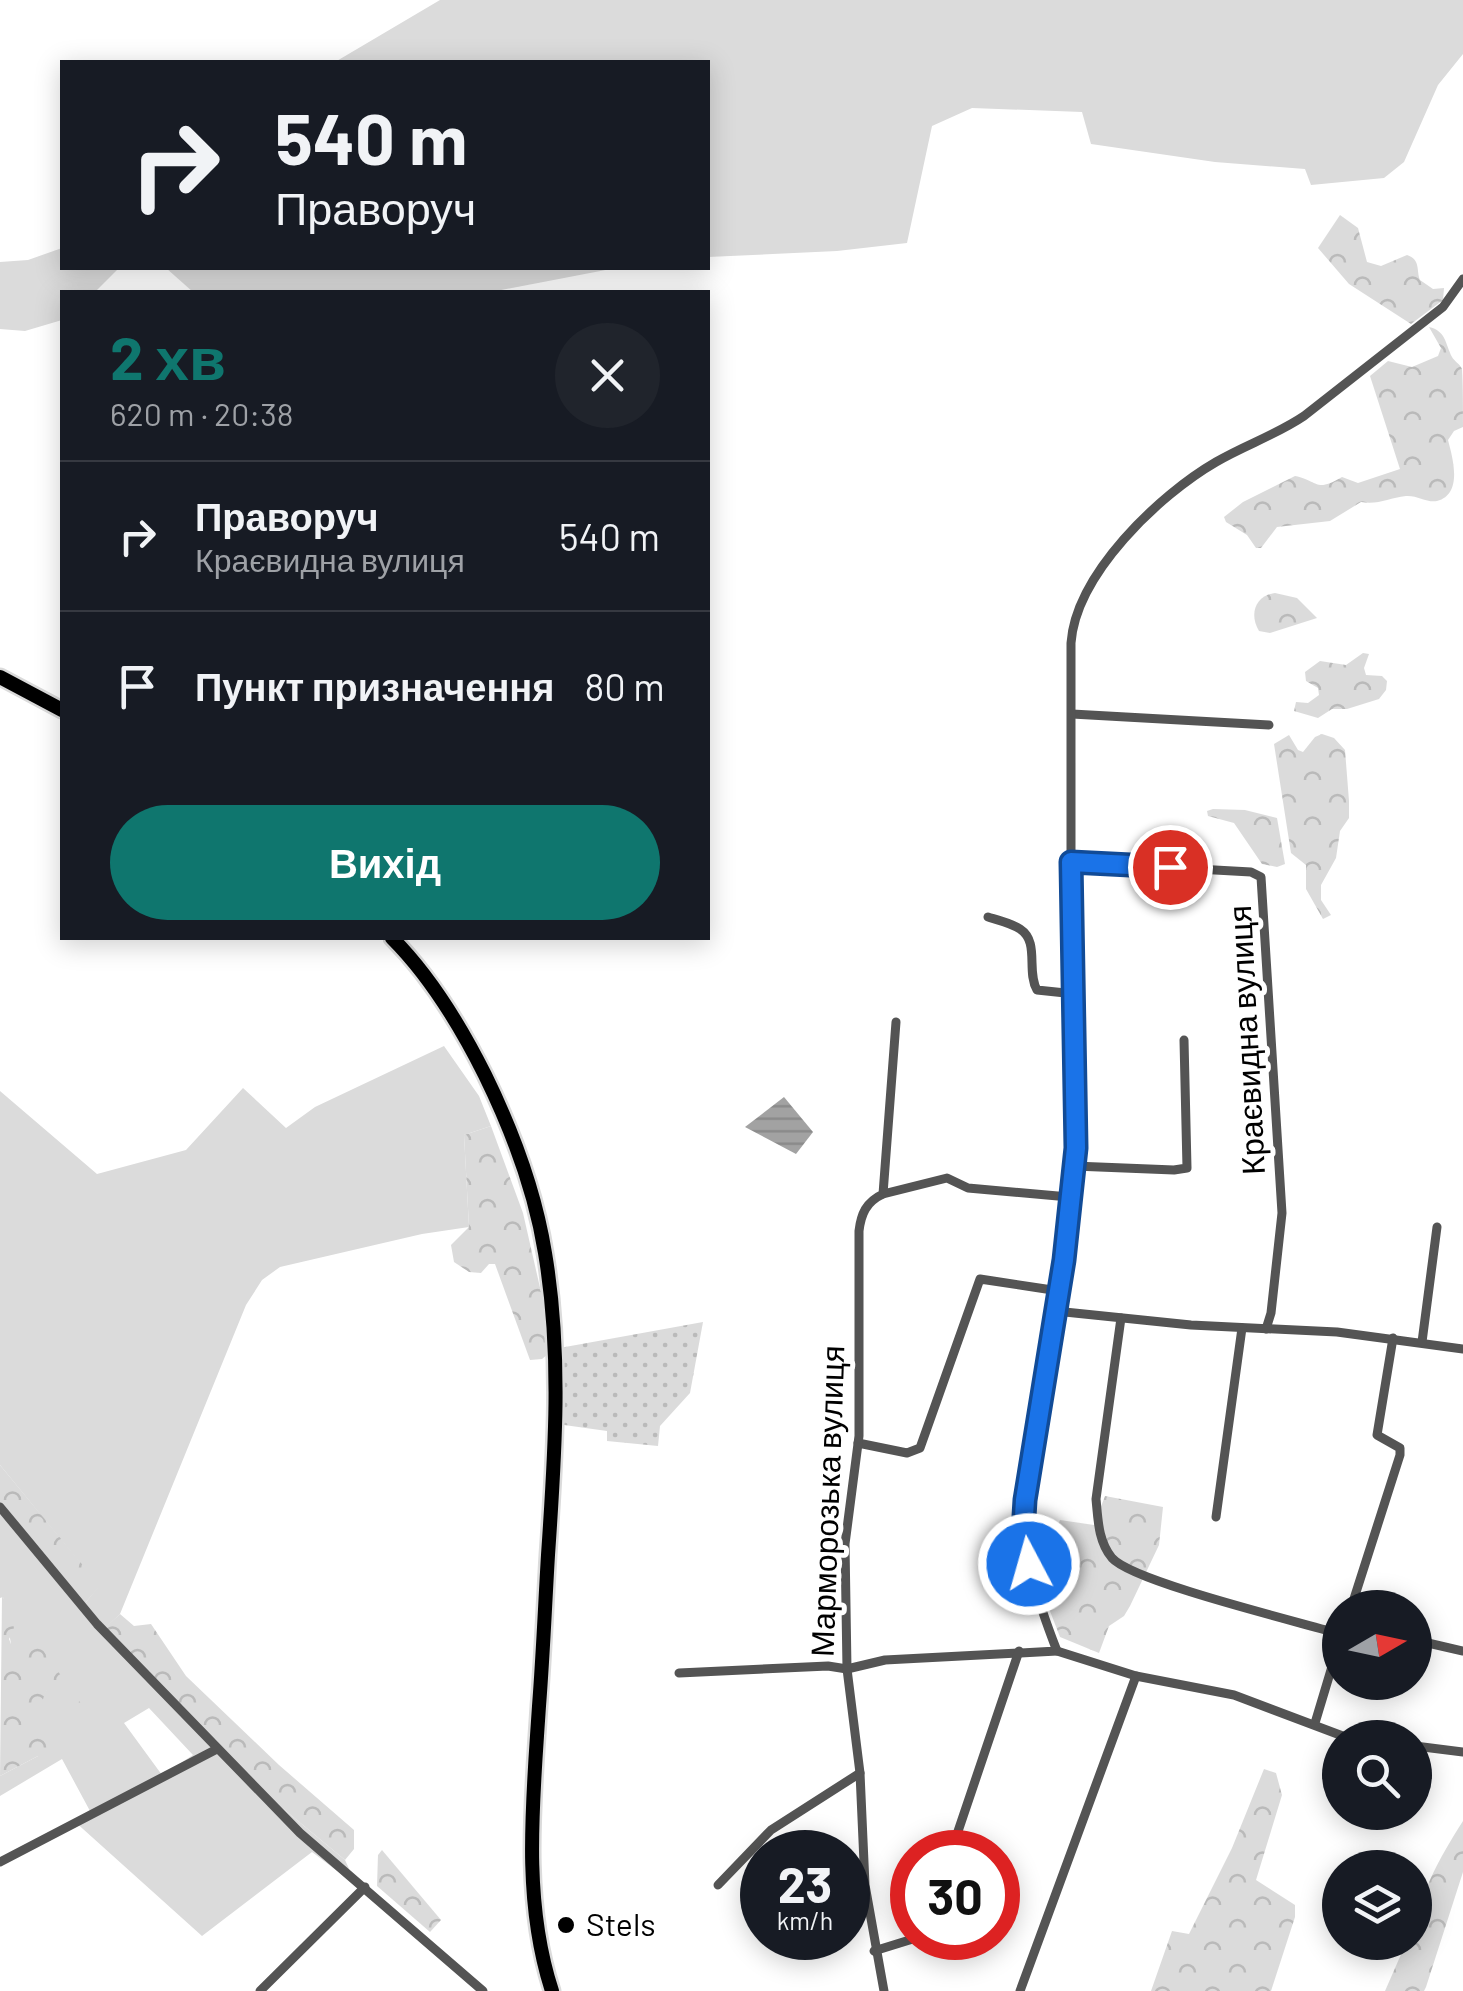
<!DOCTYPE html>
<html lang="uk">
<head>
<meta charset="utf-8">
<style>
	:root { --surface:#171b24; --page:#20242c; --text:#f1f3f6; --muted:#9ea1a6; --line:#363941; --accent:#0f766e }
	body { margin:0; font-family:Barlow,sans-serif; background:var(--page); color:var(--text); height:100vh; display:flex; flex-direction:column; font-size:38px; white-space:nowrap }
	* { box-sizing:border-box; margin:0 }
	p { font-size:32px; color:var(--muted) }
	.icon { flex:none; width:55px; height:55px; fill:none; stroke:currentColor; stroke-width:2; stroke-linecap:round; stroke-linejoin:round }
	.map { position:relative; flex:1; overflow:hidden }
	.details { position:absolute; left:60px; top:290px; width:650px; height:650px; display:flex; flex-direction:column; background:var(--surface); border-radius:0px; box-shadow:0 5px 25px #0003 }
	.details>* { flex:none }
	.hud { position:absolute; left:60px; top:60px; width:650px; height:210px; border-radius:0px; box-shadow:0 5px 25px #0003; background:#171b24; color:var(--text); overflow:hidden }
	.needle { width:65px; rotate:81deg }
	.fabs { position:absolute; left:1322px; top:1590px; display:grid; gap:20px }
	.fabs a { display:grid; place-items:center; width:110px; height:110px; border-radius:50%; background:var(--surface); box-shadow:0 5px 25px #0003; font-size:50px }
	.speed { position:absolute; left:740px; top:1830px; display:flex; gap:20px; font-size:50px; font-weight:700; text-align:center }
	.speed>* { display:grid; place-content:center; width:130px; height:130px; border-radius:50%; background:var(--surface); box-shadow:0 5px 25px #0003; line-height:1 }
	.speed small { font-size:25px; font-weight:400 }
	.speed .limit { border:15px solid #d22; background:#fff; color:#111 }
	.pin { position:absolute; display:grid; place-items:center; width:85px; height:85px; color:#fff; margin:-42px; border:5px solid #fff; border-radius:50%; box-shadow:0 2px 10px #0007 }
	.me { position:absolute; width:110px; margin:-55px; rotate:354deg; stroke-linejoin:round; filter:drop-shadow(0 0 8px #0008) }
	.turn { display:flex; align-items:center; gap:35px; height:210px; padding:0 50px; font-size:45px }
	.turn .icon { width:130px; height:130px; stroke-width:2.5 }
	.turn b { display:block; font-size:70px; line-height:85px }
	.round { display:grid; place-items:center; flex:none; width:105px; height:105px; border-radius:52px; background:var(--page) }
	.overview { display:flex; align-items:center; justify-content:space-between; height:170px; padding:0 50px }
	h1 { font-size:60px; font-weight:700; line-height:75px; color:var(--accent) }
	.action { display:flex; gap:20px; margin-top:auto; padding:20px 50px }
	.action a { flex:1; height:115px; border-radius:60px; background:var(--accent); color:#fff; font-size:40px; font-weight:700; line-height:115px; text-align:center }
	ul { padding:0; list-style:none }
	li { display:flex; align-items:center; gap:30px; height:150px; padding:0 50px; border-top:2px solid var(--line) }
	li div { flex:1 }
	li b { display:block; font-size:38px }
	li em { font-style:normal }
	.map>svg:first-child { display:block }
	.grass { fill:#dbdbdb; fill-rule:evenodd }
	.forest { fill:url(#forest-crowns) }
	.park { fill:url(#park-dots) }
	.water { fill:url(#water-rules) }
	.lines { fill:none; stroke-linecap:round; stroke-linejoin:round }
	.primary-casing { stroke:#dbdbdb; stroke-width:19 }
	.minor { stroke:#545454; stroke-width:9 }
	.primary { stroke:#000; stroke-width:14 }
	.route-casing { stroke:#114b97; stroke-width:25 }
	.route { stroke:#1a73e8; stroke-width:18 }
	.poi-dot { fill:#000; stroke:#fff; stroke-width:4 }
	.labels { text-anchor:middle; stroke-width:10; stroke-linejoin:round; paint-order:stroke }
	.street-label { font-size:32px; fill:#000; stroke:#fff }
	.poi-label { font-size:32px; fill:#000; stroke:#fff; text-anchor:start }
</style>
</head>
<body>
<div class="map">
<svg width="1463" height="1991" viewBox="0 0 1463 1991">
	<defs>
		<pattern id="forest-crowns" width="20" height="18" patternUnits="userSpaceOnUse" patternTransform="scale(2.5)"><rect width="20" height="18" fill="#dbdbdb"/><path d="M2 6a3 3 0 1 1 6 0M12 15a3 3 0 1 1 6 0" fill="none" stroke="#bababa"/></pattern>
		<pattern id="park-dots" width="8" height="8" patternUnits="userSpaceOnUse" patternTransform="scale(2.5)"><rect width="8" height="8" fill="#dbdbdb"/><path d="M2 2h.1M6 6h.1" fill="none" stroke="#bababa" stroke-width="1.8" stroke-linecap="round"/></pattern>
		<pattern id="water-rules" width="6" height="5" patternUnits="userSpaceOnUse" patternTransform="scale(2.5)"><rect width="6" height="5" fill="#a2a2a2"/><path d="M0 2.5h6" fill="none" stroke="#8a8a8a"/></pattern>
	</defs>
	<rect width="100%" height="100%" fill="#fff"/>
	<g class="grass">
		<path d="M440 0H1463V54L1438 85 1404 162 1384 178 1311 185 1305 169 1215 162 1091 144 1082 112 972 108 932 126 907 243 837 251 708 257V62H335Z"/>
		<path d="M62 248V268H119L95 292H62V320L25 331 0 329V262L28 260Z"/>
		<path d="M166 268H616L491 292H193Z"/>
		<path d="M444 1046 479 1096 491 1126 464 1135 469 1227 422 1234 280 1267 262 1280 246 1305 120 1614 101 1632 222 1758 345 1860 357 1886 312 1852 202 1936 73 1820 90 1811 62 1759 0 1796V1776L38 1756 42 1698 47 1689 11 1644 3 1597 0 1598V1512L86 1602 99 1586 0 1465V1091L97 1174 186 1150 243 1088 286 1128 315 1107ZM149 1708 193 1755 162 1775 124 1723Z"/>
	</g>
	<g class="forest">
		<path d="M1340 215 1358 228 1367 262 1381 266 1407 255C1421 260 1416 270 1420 280L1433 289 1444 288 1443 300 1411 324 1349 284 1318 248Z"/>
		<path d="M1429 327C1446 331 1445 343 1452 357 1454 361 1460 364 1462 369 1463 385 1463 410 1463 427L1454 431 1448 440C1453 459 1463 494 1437 501 1427 503 1417 495 1406 496 1389 498 1378 505 1361 502L1330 521 1277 527 1261 548H1256L1247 535 1226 522 1224 517 1243 502 1295 476C1319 481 1315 493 1342 477L1358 483 1400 469 1370 376 1388 361 1412 367 1438 356 1441 348Z"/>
		<path d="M1275 593 1297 598 1317 618 1270 633 1259 631C1249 614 1255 596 1275 593Z"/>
		<path d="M1363 653 1369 654 1364 668 1366 675 1382 676 1387 681 1386 690 1379 699 1347 709H1332L1318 718 1294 711 1296 702 1308 703 1319 695 1318 688 1306 681 1305 672 1320 661 1346 665Z"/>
		<path d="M1322 734 1334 738 1345 750 1349 801V818L1340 831 1336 858 1321 885V900L1331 915 1323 919 1306 889V865L1291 853 1274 744 1289 735 1298 750 1303 752 1315 737Z"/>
		<path d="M1213 809 1245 810 1277 818 1285 864 1277 867 1262 864 1234 823 1208 816 1207 811Z"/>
		<path d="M491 1126 523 1213 554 1349 542 1359 530 1360 495 1264H489L481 1273 469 1272 454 1262 451 1245 469 1227 464 1135Z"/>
		<path d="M0 1465 100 1586 86 1602 74 1603 0 1512Z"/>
		<path d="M1105 1496 1163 1507 1159 1545 1130 1606 1124 1616 1109 1626 1099 1653 1060 1637 1043 1593 1052 1557 1049 1547 1060 1520 1094 1525Z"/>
		<path d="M2 1596C12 1612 20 1622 9 1639L11 1644 40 1646 84 1708 74 1719 47 1690C35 1709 49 1724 59 1741L38 1756 0 1776Z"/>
		<path d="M120 1614 134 1626 151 1624 186 1676 279 1765 354 1830V1849L345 1860 222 1758 100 1632Z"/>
		<path d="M1264 1769 1276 1773 1282 1795 1256 1880 1295 1905V1917L1271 1991H1151L1172 1931 1189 1934 1232 1848Z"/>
		<path d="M1463 1821V1872L1426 1987 1424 1991H1385L1406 1943 1415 1942C1415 1900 1440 1857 1463 1821Z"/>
		<path d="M382 1850 441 1920 430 1932 377 1886 378 1855Z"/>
	</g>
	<path class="park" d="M703 1322 690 1393 660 1426 658 1446 607 1441V1431L557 1424 554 1349Z"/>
	<path class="water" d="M784 1097 813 1132 796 1154 745 1127Z"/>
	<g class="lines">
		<defs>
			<g id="primary">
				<path d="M0 677 62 710"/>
				<path d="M392 938C431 977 460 1025 485 1075 512 1130 535 1191 545 1253 562 1353 555 1454 548 1555 545 1605 543 1655 539 1706 533 1800 522 1899 552 1991"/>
			</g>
		</defs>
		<use href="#primary" class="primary-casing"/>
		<g class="minor">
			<path d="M1072 714 1269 725"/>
			<path d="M1071 862 1251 872 1261 877 1282 1213 1271 1313 1266 1329"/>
			<path d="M988 917C998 920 1011 923 1020 929 1040 942 1026 971 1037 990L1075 994"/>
			<path d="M1074 1166 1174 1170 1187 1168 1184 1040"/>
			<path d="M883 1194 947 1178 968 1188 1069 1197"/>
			<path d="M1055 1311 1191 1325 1337 1332 1463 1349"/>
			<path d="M1121 1318 1096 1499C1098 1519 1098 1541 1112 1558 1133 1582 1300 1622 1340 1634"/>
			<path d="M1422 1342 1437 1227"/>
			<path d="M858 1443 907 1453 920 1448 980 1279 1059 1291"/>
			<path d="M0 1507 97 1624 300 1833 483 1991"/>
			<path d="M1216 1517 1242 1328"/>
			<path d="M1351 1608 1400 1455V1448L1377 1435 1393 1338"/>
			<path d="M1415 1640 1463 1651"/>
			<path d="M1057 1651 1136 1676 1234 1695 1348 1738"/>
			<path d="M679 1673 828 1666 847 1669 885 1660 1057 1651C1038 1602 1021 1553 1025 1500L1064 1260 1077 1148 1071 862V643C1076 574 1159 495 1216 462 1245 445 1276 435 1304 416L1443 307 1463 279"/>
			<path d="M1315 1723 1340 1640"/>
			<path d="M1415 1746 1463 1752"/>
			<path d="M951 1852 1019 1651"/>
			<path d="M0 1862 217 1749"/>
			<path d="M718 1885 771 1830 860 1773"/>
			<path d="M874 1951 916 1938"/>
			<path d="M260 1991 365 1887"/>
			<path d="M884 1991 865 1885 860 1773 847 1669 845 1544 859 1436V1231C861 1214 866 1202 883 1194L896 1022"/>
			<path d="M1020 1991 1136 1676"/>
		</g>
		<use href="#primary" class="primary"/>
	</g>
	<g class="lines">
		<defs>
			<path id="route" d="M1029 1564 1023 1533 1025 1500 1064 1260 1076 1148 1071 862 1170 867"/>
		</defs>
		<use href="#route" class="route-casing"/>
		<use href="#route" class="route"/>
	</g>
	<circle class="poi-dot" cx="566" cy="1925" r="10"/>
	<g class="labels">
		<g class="street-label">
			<text transform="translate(1247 1040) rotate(-93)" y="11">Краєвидна вулиця</text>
			<text transform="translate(828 1501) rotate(-88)" y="11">Марморозька вулиця</text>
		</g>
		<g class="poi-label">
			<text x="586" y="1936">Stels</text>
		</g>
	</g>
</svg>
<div class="fabs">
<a><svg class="needle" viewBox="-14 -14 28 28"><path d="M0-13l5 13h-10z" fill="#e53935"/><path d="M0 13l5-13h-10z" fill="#9ea1a6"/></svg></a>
<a><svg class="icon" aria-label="search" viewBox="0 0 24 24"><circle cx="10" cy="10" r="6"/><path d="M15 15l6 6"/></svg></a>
<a><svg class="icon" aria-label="layers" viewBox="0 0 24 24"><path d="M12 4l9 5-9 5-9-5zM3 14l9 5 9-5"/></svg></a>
</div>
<div class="speed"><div>23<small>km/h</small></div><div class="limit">30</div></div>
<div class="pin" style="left:1170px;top:867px;background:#d93025"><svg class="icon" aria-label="arrive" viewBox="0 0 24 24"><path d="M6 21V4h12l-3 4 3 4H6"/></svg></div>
<svg class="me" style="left:1029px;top:1564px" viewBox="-20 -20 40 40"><circle r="17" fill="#1a73e8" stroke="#fff" stroke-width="3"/><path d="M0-11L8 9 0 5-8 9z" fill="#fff"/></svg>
<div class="hud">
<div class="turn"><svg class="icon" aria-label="right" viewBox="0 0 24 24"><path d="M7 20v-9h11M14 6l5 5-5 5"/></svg><div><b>540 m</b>Праворуч</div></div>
</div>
<section class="details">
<div class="overview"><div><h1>2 хв</h1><p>620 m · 20:38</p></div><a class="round"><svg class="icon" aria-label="close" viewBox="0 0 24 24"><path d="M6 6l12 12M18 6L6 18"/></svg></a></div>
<ul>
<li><svg class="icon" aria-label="right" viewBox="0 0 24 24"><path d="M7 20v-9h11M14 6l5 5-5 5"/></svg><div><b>Праворуч</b><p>Краєвидна вулиця</p></div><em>540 m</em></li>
<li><svg class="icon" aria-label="arrive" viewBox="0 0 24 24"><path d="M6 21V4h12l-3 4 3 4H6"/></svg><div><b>Пункт призначення</b></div><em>80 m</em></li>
</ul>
<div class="action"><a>Вихід</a></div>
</section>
</div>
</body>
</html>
